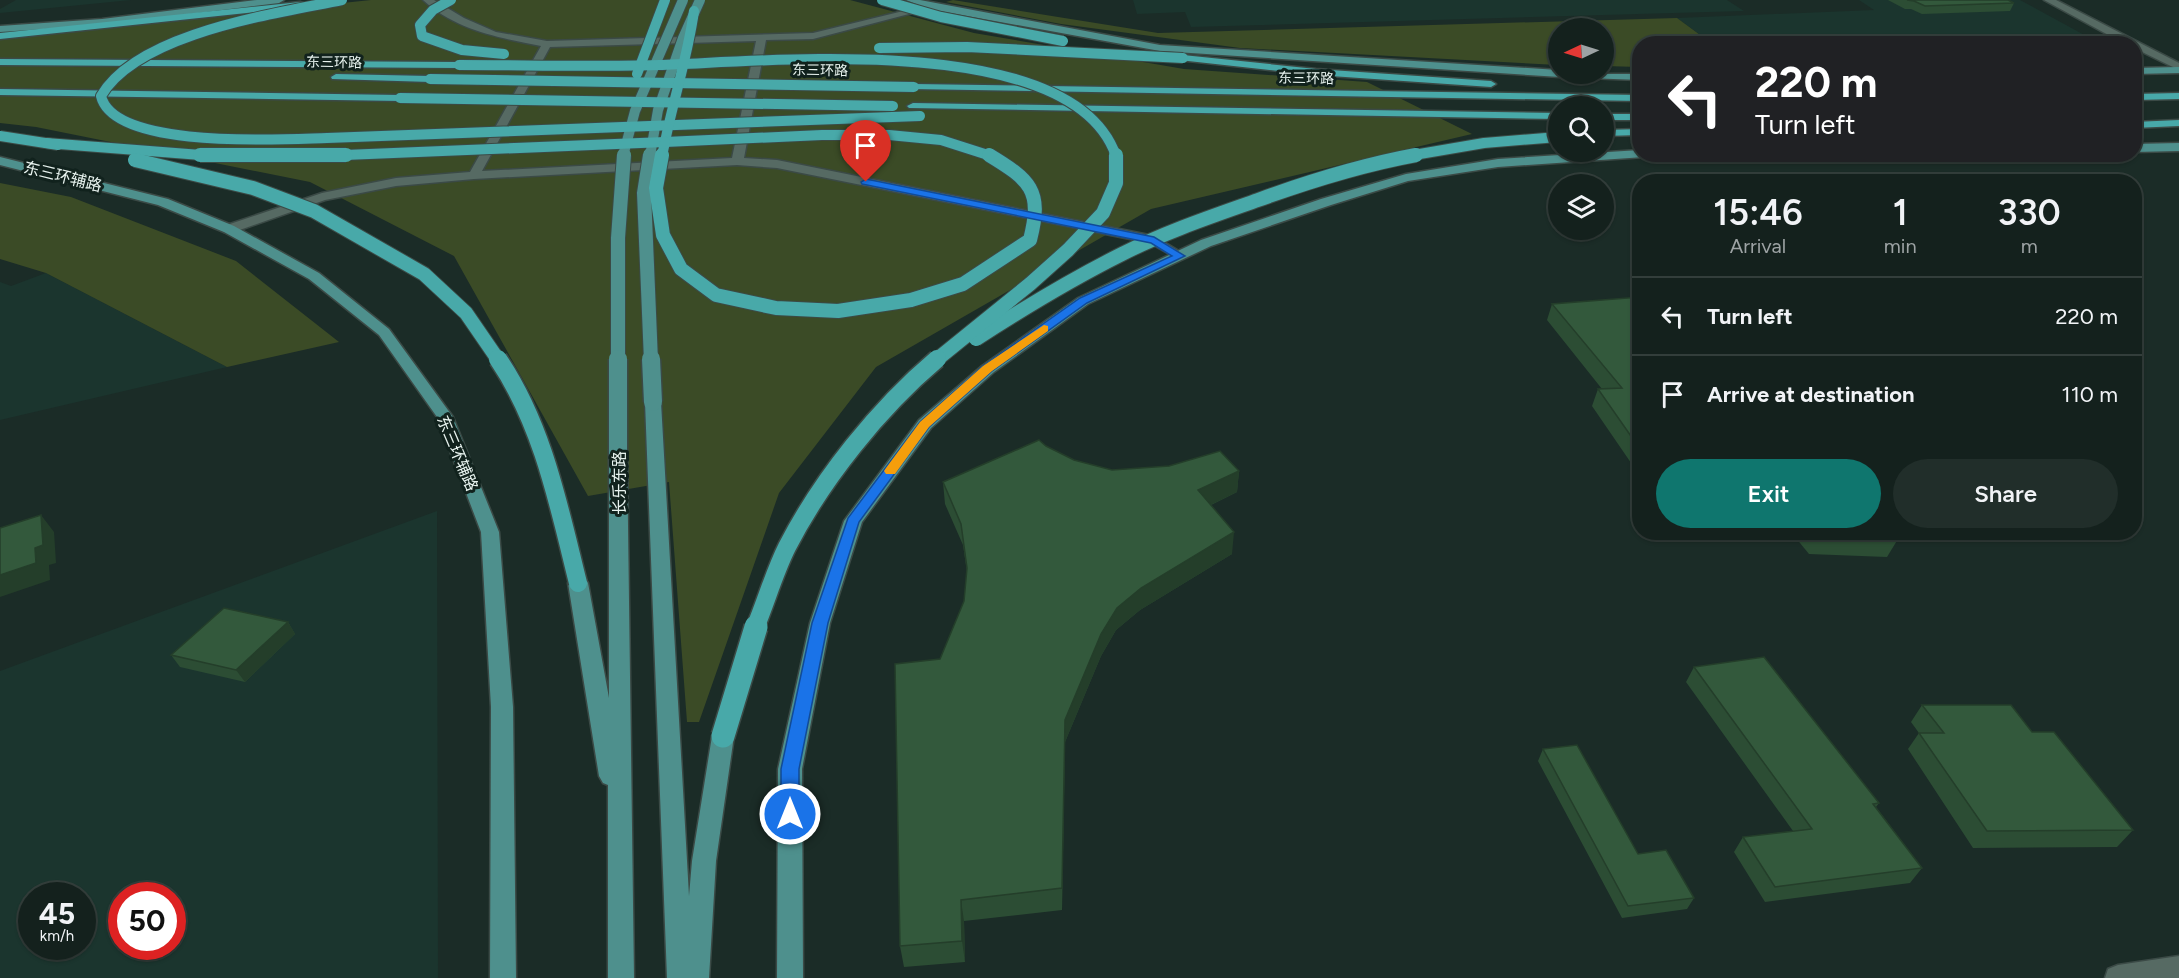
<!DOCTYPE html>
<html lang="en">
<head>
<meta charset="utf-8">
<style>
	:root { --surface:#14211d; --page:#212e2a; --text:#f1f3f6; --muted:#9da3a4; --line:#333e3b; --accent:#0f766e }
	body { margin:0; font-family:Figtree,"Noto Sans SC",sans-serif; background:var(--page); color:var(--text); height:100vh; display:flex; flex-direction:column; font-size:22px; white-space:nowrap }
	* { box-sizing:border-box; margin:0 }
	p { font-size:20px; color:var(--muted) }
	.icon { flex:none; width:33px; height:33px; fill:none; stroke:currentColor; stroke-width:2; stroke-linecap:round; stroke-linejoin:round }
	.map { position:relative; flex:1; overflow:hidden }
	.panel { position:absolute; left:1632px; top:174px; width:510px; height:366px; display:flex; flex-direction:column; background:var(--surface); border-radius:24px; box-shadow:0 2px 4px #0004,0 0 0 2px var(--line) }
	.panel>* { flex:none }
	.hud { position:absolute; left:1632px; top:36px; width:510px; height:126px; border-radius:24px; box-shadow:0 2px 4px #0004,0 0 0 2px var(--line); background:#202124; color:#fff; overflow:hidden }
	.needle { width:39px; rotate:266deg }
	.buttons { position:absolute; left:1548px; top:18px; display:grid; gap:12px }
	.buttons a { display:grid; place-items:center; width:66px; height:66px; border-radius:50%; background:var(--surface); box-shadow:0 2px 4px #0004,0 0 0 2px var(--line); font-size:30px }
	.speed { position:absolute; left:18px; top:882px; display:flex; gap:12px; font-size:30px; font-weight:700; text-align:center }
	.speed>* { display:grid; place-content:center; width:78px; height:78px; border-radius:50%; background:var(--surface); box-shadow:0 2px 4px #0004,0 0 0 2px var(--line); line-height:1 }
	.speed small { font-size:15px; font-weight:400 }
	.speed .limit { border:9px solid #d22; background:#fff; color:#111 }
	.pin { position:absolute; display:grid; place-items:center; width:51px; height:51px; color:#fff; margin:-62px -26px; border-radius:50% 50% 50% 0; rotate:-45deg; box-shadow:0 0 6px #0007 }
	.pin .icon { rotate:45deg }
	.me { position:absolute; width:66px; margin:-33px; rotate:0deg; stroke-linejoin:round; filter:drop-shadow(0 0 4px #0008) }
	.turn { display:flex; align-items:center; gap:21px; height:126px; padding:0 24px; font-size:27px }
	.turn .icon { width:78px; height:78px; stroke-width:2.5 }
	.turn b { display:block; font-size:42px; line-height:51px }
	.eta { display:flex; justify-content:space-evenly; align-items:center; height:102px; text-align:center }
	.eta b { font-size:36px; font-weight:600; line-height:42px }
	.cta { display:flex; gap:12px; margin-top:auto; padding:12px 24px }
	.cta a { flex:1; height:69px; border-radius:36px; background:var(--accent); color:#fff; font-size:24px; font-weight:600; line-height:69px; text-align:center }
	.cta a+a { background:var(--page); color:var(--text) }
	ul { padding:0; list-style:none }
	li { display:flex; align-items:center; gap:18px; height:78px; padding:0 24px; border-top:2px solid var(--line) }
	li div { flex:1 }
	li b { display:block; font-size:22px }
	li em { font-style:normal }
	.map>svg:first-child { display:block }
	.built { fill:#1b352e; fill-rule:evenodd }
	.green { fill:#3b4b26 }
	.lines { fill:none; stroke-linecap:round; stroke-linejoin:round }
	.minor-casing { stroke:#3b4a46; stroke-width:3 }
	.major-casing { stroke:#3b4a46; stroke-width:3 }
	.highway-casing { stroke:#3b4a46; stroke-width:3 }
	.minor { fill:#566a63; fill-rule:evenodd }
	.major { fill:#4e908d; fill-rule:evenodd }
	.highway { fill:#48a9a9; fill-rule:evenodd }
	.major-bridge-far2-casing { stroke:#3b4a46; stroke-width:12; stroke-linecap:butt }
	.major-bridge-far1-casing { stroke:#3b4a46; stroke-width:16; stroke-linecap:butt }
	.major-bridge-casing { stroke:#3b4a46; stroke-width:21; stroke-linecap:butt }
	.highway-bridge-far3-casing { stroke:#3b4a46; stroke-width:12; stroke-linecap:butt }
	.highway-bridge-far2-casing { stroke:#3b4a46; stroke-width:16; stroke-linecap:butt }
	.highway-bridge-far1-casing { stroke:#3b4a46; stroke-width:21; stroke-linecap:butt }
	.highway-bridge-casing { stroke:#3b4a46; stroke-width:26; stroke-linecap:butt }
	.major-bridge-far2 { stroke:#4e908d; stroke-width:10 }
	.major-bridge-far1 { stroke:#4e908d; stroke-width:14 }
	.major-bridge { stroke:#4e908d; stroke-width:18 }
	.highway-bridge-far3 { stroke:#48a9a9; stroke-width:10 }
	.highway-bridge-far2 { stroke:#48a9a9; stroke-width:14 }
	.highway-bridge-far1 { stroke:#48a9a9; stroke-width:18 }
	.highway-bridge { stroke:#48a9a9; stroke-width:23 }
	.wall { fill:#2c4d34 }
	.shaded-wall { fill:#243e2a }
	.building { fill:#33593c; stroke:#243e2a; stroke-width:1.5 }
	.route { fill:#1a73e8; stroke:#114b97; stroke-width:1.5 }
	.slow { fill:#f59e0b }
	.labels { text-anchor:middle; stroke-width:6; stroke-linejoin:round; paint-order:stroke }
	.far-street-label { font-size:14px; fill:#e8f3ef; stroke:#11221d }
	.street-label { font-size:16px; fill:#e8f3ef; stroke:#11221d }
</style>
</head>
<body>
<div class="map">
<svg width="2179" height="978" viewBox="0 0 2179 978">
	<rect width="100%" height="100%" fill="#1b2c27"/>
	<g class="built">
		<path d="M16 0H131L0 13V9Z"/>
		<path d="M1133 0H1727L1744 11 1191 27 1185 12 1137 14Z"/>
		<path d="M1859 0H2020L2099 43H1711L1677 18 1874 10Z"/>
		<path d="M46 273 227 367 0 420V282L11 286Z"/>
		<path d="M437 511 438 978H0V671ZM32 896H82V946H32ZM122 896H172V946H122Z"/>
	</g>
	<g class="green">
		<path d="M371 0H850L974 33 1184 69 1367 82 1472 134 1151 209 876 367 779 493 699 722H687L669 482 588 496 454 256 310 182 36 127 0 123V39Z"/>
		<path d="M953 0 1158 33 1677 18 1711 43 1640 44 1639 67 1604 66V28H1558V65L1240 48 1061 24 946 2Z"/>
		<path d="M0 183 71 197 236 261 339 342 227 367 46 273 0 259Z"/>
	</g>
	<g class="lines">
		<defs>
			<g id="minor">
				<path d="M423 0H434L464 18 496 32 547 41 813 33 932 4V8L813 39 766 40 744 158 777 160 1154 236 1187 256 1180 260 1150 243 777 168 737 165 474 179 396 186 325 200 234 232H224L222 229 224 226 322 193 396 178 470 172 541 46C500 38 455 30 423 0ZM756 41 732 158 482 171 550 47Z"/>
				<path d="M2044 0H2056L2179 63V70L2134 48V44H2125Z"/>
				<path d="M2179 956V978H2105L2108 969 2118 965Z"/>
			</g>
			<g id="major">
				<path d="M257 0H284L279 3 102 25 0 32V26L102 19Z"/>
				<path d="M906 0H920L1160 45 1558 70V74H1640V80L1560 77 1160 51 929 9Z"/>
				<path d="M2179 67V73L2134 74V68Z"/>
				<path d="M2179 143V151L2134 152V144Z"/>
				<path d="M1640 150V154H1646L1644 157 1498 167 1408 181 1331 205 1211 246 1088 304 994 372 931 428 862 522 830 623 802 769 803 978H777L778 769 810 623 844 521 919 420 982 366 1078 298 1201 240 1321 199 1406 174 1498 159Z"/>
				<path d="M0 157 168 199 234 226 319 273 389 329 453 417 499 532 513 707 516 978H490L491 707 481 532 437 417 379 335 309 279 224 232 158 205 0 165Z"/>
				<path d="M653 397 661 402 689 896 692 861 712 736 715 730 723 727 731 730 734 736 716 861 709 978H667L645 402Z"/>
				<path d="M618 445 624 446 627 450 634 978H608V785L603 783 599 776 568 583 571 578 578 576 585 578 588 583 609 698V450L612 446Z"/>
			</g>
			<g id="highway">
				<path d="M300 2 303 3V7L0 39V33Z"/>
				<path d="M1183 55 1316 69 1491 81 1496 84 1491 87 1316 75 1179 60V56Z"/>
				<path d="M0 59 459 62 464 65 459 68 0 65Z"/>
				<path d="M336 74 430 76 435 79 430 82 332 79 331 77Z"/>
				<path d="M914 84 1640 95V101L910 89 909 87Z"/>
				<path d="M0 89 400 95 405 98 400 101 0 95Z"/>
				<path d="M2179 93V99L2134 100V94Z"/>
				<path d="M913 103 1558 113V119L909 108 907 106Z"/>
				<rect x="1604" y="114" width="36" height="6"/>
				<path d="M2179 120V126L2134 128V122Z"/>
				<path d="M1640 129V135L1604 136V130Z"/>
			</g>
		</defs>
		<use href="#minor" class="minor-casing"/>
		<use href="#major" class="major-casing"/>
		<use href="#highway" class="highway-casing"/>
		<use href="#minor" class="minor"/>
		<use href="#major" class="major"/>
		<use href="#highway" class="highway"/>
		<defs>
			<g id="major-bridge-far2">
				<path d="M623 156 635 111 683 0"/>
				<path d="M650 156 658 110 683 38 700 0"/>
			</g>
			<g id="major-bridge-far1">
				<path d="M650 155 644 193 651 361"/>
				<path d="M618 361V238L624 155"/>
			</g>
			<g id="major-bridge">
				<path d="M618 359V450"/>
				<path d="M651 359 653 402"/>
			</g>
			<g id="highway-bridge-far3">
				<path d="M342 0C274 14 138 33 101 96 114 150 282 139 327 138L920 116"/>
				<path d="M451 0 433 10 420 25 422 36 462 50 504 54"/>
				<path d="M882 0 941 17 1063 41"/>
				<path d="M879 48 967 47 1183 58"/>
				<path d="M459 65C526 65 592 67 659 65 766 62 1072 29 1116 156"/>
				<path d="M637 74 665 0"/>
				<path d="M430 79 914 87"/>
				<path d="M400 98 893 106"/>
				<path d="M0 136 58 145"/>
				<path d="M665 142C674 97 688 55 694 11"/>
				<path d="M665 142 822 135H889L941 140 991 156"/>
				<path d="M46 143 214 156H320L665 142"/>
				<path d="M662 156 665 142"/>
				<path d="M1408 156 1484 143 1558 137"/>
			</g>
			<g id="highway-bridge-far2">
				<path d="M200 155H346"/>
				<path d="M662 155 656 188 663 235 681 269 716 295 776 308 838 311 911 300 963 284 1030 240C1043 190 1030 180 989 155"/>
				<path d="M135 160 253 188 314 211 424 274 466 313 499 361"/>
				<path d="M976 339C1024 308 1072 279 1122 254 1165 232 1213 216 1258 200 1310 181 1362 165 1416 155"/>
				<path d="M935 361 1030 284 1068 250 1103 213 1116 183V155"/>
			</g>
			<g id="highway-bridge-far1">
				<path d="M498 359C543 425 559 507 578 583"/>
				<path d="M755 628C766 602 774 573 787 547 822 479 879 408 937 359"/>
			</g>
			<path id="highway-bridge" d="M723 736 756 627"/>
		</defs>
		<use href="#major-bridge-far2" class="major-bridge-far2-casing"/>
		<use href="#major-bridge-far1" class="major-bridge-far1-casing"/>
		<use href="#major-bridge" class="major-bridge-casing"/>
		<use href="#highway-bridge-far3" class="highway-bridge-far3-casing"/>
		<use href="#highway-bridge-far2" class="highway-bridge-far2-casing"/>
		<use href="#highway-bridge-far1" class="highway-bridge-far1-casing"/>
		<use href="#highway-bridge" class="highway-bridge-casing"/>
		<use href="#major-bridge-far2" class="major-bridge-far2"/>
		<use href="#major-bridge-far1" class="major-bridge-far1"/>
		<use href="#major-bridge" class="major-bridge"/>
		<use href="#highway-bridge-far3" class="highway-bridge-far3"/>
		<use href="#highway-bridge-far2" class="highway-bridge-far2"/>
		<use href="#highway-bridge-far1" class="highway-bridge-far1"/>
		<use href="#highway-bridge" class="highway-bridge"/>
	</g>
	<g class="wall">
		<path d="M1888 0H2008L2014 3 2010 11 1922 14 1911 9H1905Z"/>
		<path d="M1640 297V476L1592 406 1598 389H1602L1547 320 1552 304Z"/>
		<path d="M1046 446 1074 460 1112 470 1239 471 1237 492 1211 505 1232 554 1140 610 1116 630 1101 656 1065 742 1062 910 964 921 965 962 904 967 900 946 940 659 964 601 967 572 963 545 945 504 943 482Z"/>
		<path d="M1791 532H1893L1898 539 1887 557 1809 554Z"/>
		<path d="M288 622 295 634 245 682 180 667 171 655Z"/>
		<path d="M1694 667 1879 803 1876 807 1922 868 1910 883 1765 902 1734 852 1743 837 1793 831 1686 682Z"/>
		<path d="M1922 705 2032 732 2133 830 2117 847 1973 848 1908 749 1919 733 1911 722Z"/>
		<path d="M1543 749 1638 854 1694 898 1687 909 1622 918 1538 761Z"/>
	</g>
	<g class="shaded-wall">
		<path d="M1239 471 1237 492 1196 512 1198 490Z"/>
		<path d="M41 515 54 532 56 563 49 565 50 580 0 597V575L35 548Z"/>
		<path d="M1234 532 1232 554 1140 610 1116 630 1101 656 1065 742 1062 910V888L1065 720 1101 634 1117 608 1141 588Z"/>
		<path d="M288 622 295 634 245 682 236 670Z"/>
		<path d="M961 900 964 921 965 962 962 941Z"/>
	</g>
	<g class="building">
		<path d="M1907 0H2008L2014 3 1925 6 1914 1Z"/>
		<path d="M1640 297V449L1598 389 1622 388 1552 304Z"/>
		<path d="M1039 440 1046 446 1074 460 1112 470 1169 466 1220 451 1239 471 1198 490 1234 532 1141 588 1117 608 1101 634 1065 720 1062 888 961 900 962 941 900 946 895 664 940 659 964 601 967 568 961 524 943 482Z"/>
		<path d="M41 515 43 545 35 548 36 563 0 575V528Z"/>
		<path d="M1816 532H1893L1898 539 1819 536Z"/>
		<path d="M224 608 288 622 236 670 171 655Z"/>
		<path d="M1764 657 1879 803 1873 804 1922 868 1775 887 1743 837 1812 829 1694 667Z"/>
		<path d="M1922 705H2011L2032 732H2054L2133 830 1987 831 1919 733H1944Z"/>
		<path d="M1577 745 1638 854 1666 850 1694 898 1628 906 1543 749Z"/>
	</g>
	<path class="route" d="M866 179 1154 237 1185 256 1087 303 992 371 929 427 859 522 828 623 799 769V814L796 819 790 821 783 819 781 814V769L812 623 848 518 920 422 983 366 1080 298 1172 256 1151 243 862 184 861 182Z"/>
	<path class="slow" d="M1044 325 1048 326V331L992 371 929 427 895 474H886L884 471 886 468 920 422 983 366Z"/>
	<g class="labels">
		<g class="far-street-label">
			<text transform="translate(334 62) rotate(1)" y="5">东三环路</text>
			<text transform="translate(820 70) rotate(1)" y="5">东三环路</text>
			<text transform="translate(1306 78) rotate(1)" y="5">东三环路</text>
		</g>
		<g class="street-label">
			<text transform="translate(63 176) rotate(14)" y="6">东三环辅路</text>
			<text transform="translate(458 453) rotate(67)" y="6">东三环辅路</text>
			<text transform="translate(619 483) rotate(-90)" y="6">长乐东路</text>
		</g>
	</g>
</svg>
<div class="buttons">
<a><svg class="needle" viewBox="-14 -14 28 28"><path d="M0-13l5 13h-10z" fill="#e53935"/><path d="M0 13l5-13h-10z" fill="#9da3a4"/></svg></a>
<a><svg class="icon" aria-label="search" viewBox="0 0 24 24"><circle cx="10" cy="10" r="6"/><path d="M15 15l6 6"/></svg></a>
<a><svg class="icon" aria-label="layers" viewBox="0 0 24 24"><path d="M12 4l9 5-9 5-9-5zM3 14l9 5 9-5"/></svg></a>
</div>
<div class="speed"><div>45<small>km/h</small></div><div class="limit">50</div></div>
<div class="pin" style="left:866px;top:182px;background:#d93025"><svg class="icon" aria-label="arrive" viewBox="0 0 24 24"><path d="M6 21V4h12l-3 4 3 4H6"/></svg></div>
<svg class="me" style="left:790px;top:814px" viewBox="-20 -20 40 40"><circle r="17" fill="#1a73e8" stroke="#fff" stroke-width="3"/><path d="M0-11L8 9 0 5-8 9z" fill="#fff"/></svg>
<div class="hud">
<div class="turn"><svg class="icon" aria-label="left" viewBox="0 0 24 24"><path d="M17 20v-9H6M10 6l-5 5 5 5"/></svg><div><b>220 m</b>Turn left</div></div>
</div>
<section class="panel">
<div class="eta">
<div><b>15:46</b><p>Arrival</p></div>
<div><b>1</b><p>min</p></div>
<div><b>330</b><p>m</p></div>
</div>
<ul>
<li><svg class="icon" aria-label="left" viewBox="0 0 24 24"><path d="M17 20v-9H6M10 6l-5 5 5 5"/></svg><div><b>Turn left</b></div><em>220 m</em></li>
<li><svg class="icon" aria-label="arrive" viewBox="0 0 24 24"><path d="M6 21V4h12l-3 4 3 4H6"/></svg><div><b>Arrive at destination</b></div><em>110 m</em></li>
</ul>
<div class="cta"><a>Exit</a><a>Share</a></div>
</section>
</div>
</body>
</html>
